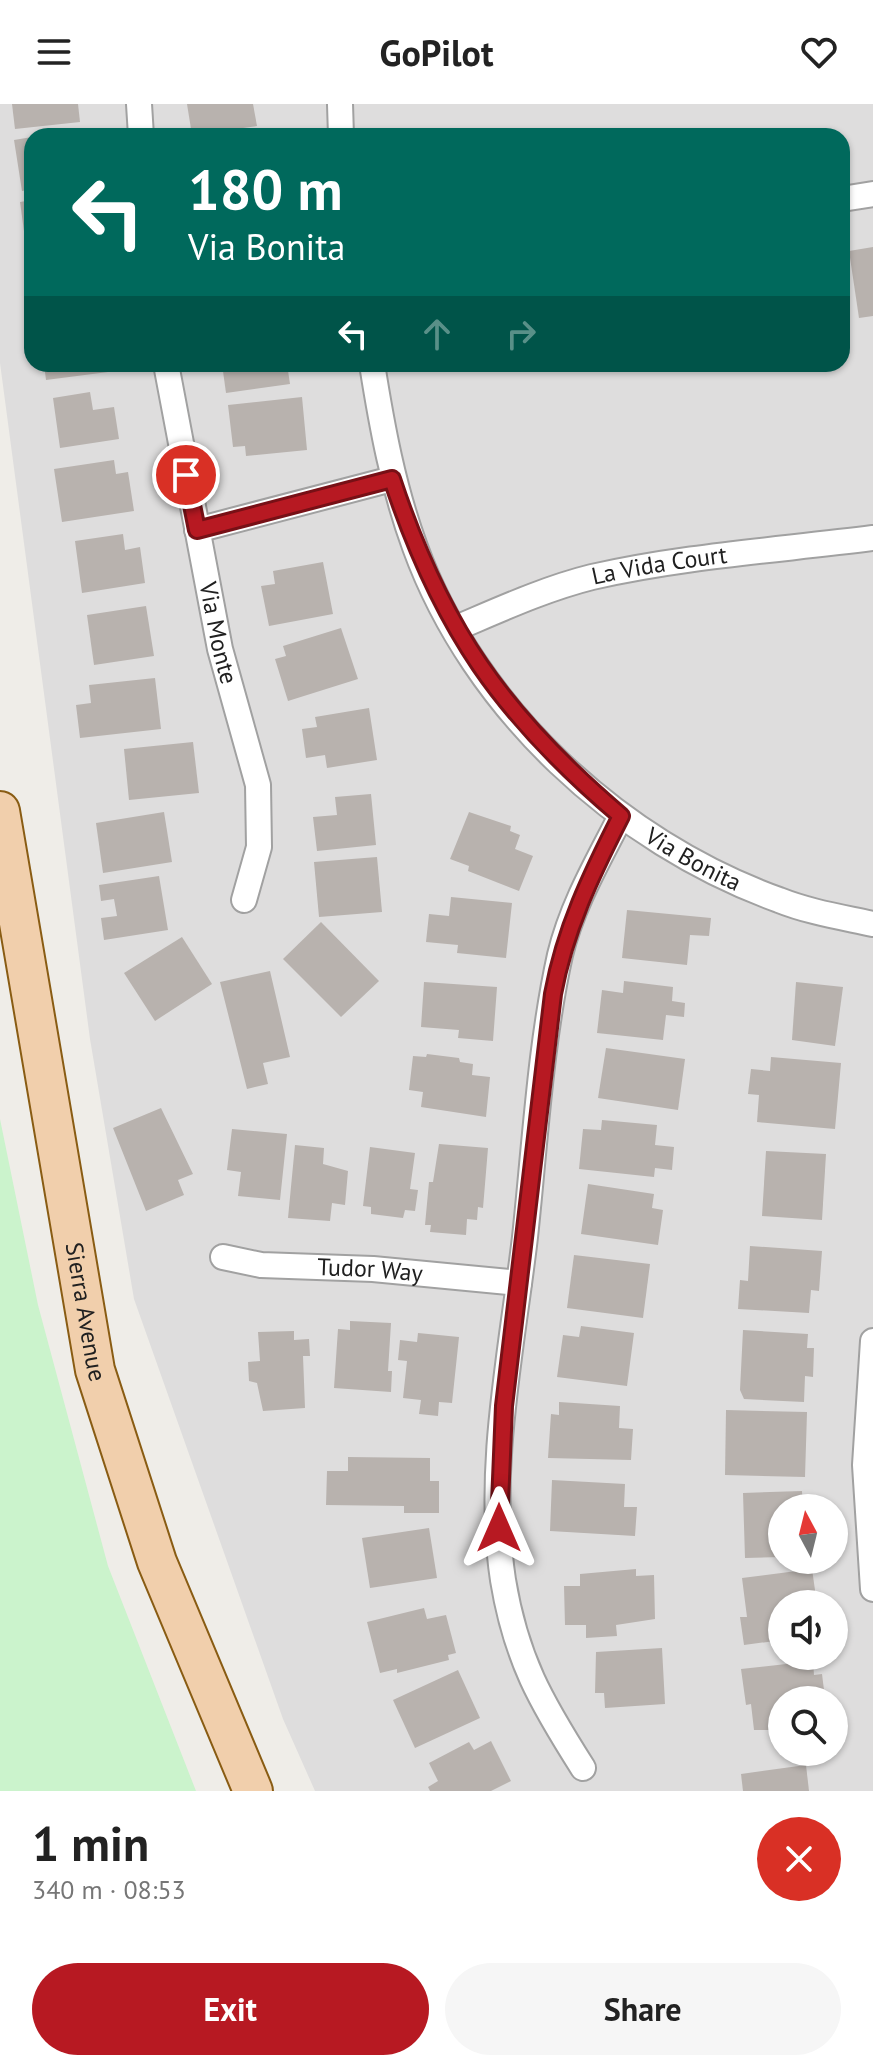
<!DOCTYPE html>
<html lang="en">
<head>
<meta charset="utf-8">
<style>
	:root { --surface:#fff; --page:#f6f6f6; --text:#222; --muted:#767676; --accent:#b71922 }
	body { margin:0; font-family:"PT Sans",sans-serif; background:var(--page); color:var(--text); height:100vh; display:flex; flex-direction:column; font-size:30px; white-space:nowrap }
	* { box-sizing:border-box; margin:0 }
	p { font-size:26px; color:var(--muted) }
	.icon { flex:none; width:44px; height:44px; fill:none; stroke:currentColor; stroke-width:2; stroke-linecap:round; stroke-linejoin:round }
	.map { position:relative; height:1687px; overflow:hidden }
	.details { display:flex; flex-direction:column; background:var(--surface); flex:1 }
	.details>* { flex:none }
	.banner { position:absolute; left:24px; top:24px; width:826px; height:244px; border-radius:24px; box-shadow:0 2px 6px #0004; background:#00695c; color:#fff; overflow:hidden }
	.needle { width:52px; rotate:353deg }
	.fabs { position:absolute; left:768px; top:1390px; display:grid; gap:16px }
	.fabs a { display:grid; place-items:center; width:80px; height:80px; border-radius:50%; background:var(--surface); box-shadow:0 2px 6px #0004; font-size:40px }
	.pin { position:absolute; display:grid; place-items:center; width:68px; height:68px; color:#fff; margin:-34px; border:4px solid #fff; border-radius:50%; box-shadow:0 2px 8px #0007 }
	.me { position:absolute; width:88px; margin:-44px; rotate:0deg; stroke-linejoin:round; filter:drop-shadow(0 0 6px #0008) }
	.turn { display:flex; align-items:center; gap:28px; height:168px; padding:0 32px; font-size:36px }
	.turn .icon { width:104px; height:104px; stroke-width:2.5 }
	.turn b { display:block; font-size:56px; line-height:68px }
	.lanes { display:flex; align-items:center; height:76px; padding:0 32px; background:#0003; justify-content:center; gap:40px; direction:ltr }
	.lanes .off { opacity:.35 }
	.round { display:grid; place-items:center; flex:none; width:84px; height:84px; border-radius:42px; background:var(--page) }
	.head { display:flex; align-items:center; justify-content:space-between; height:136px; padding:0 32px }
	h1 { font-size:48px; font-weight:700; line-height:60px }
	.action { display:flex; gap:16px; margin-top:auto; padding:16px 32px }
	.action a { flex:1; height:92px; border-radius:48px; background:var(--accent); color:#fff; font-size:32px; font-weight:700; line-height:92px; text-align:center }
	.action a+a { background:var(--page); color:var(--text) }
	header { display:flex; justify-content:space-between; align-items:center; height:104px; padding:0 32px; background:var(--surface); font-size:36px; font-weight:700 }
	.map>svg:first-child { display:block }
	.residential { fill:#dedddd; fill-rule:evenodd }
	.park { fill:#cbf3cc }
	.building { fill:#b8b2ae }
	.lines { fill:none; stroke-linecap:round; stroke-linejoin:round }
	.street-casing { stroke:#a1a1a1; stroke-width:28 }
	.primary-casing { stroke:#895c13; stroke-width:42 }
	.street { stroke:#fff; stroke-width:24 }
	.primary { stroke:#f1cfac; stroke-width:38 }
	.route-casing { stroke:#771016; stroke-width:20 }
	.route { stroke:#b71922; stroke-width:14 }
	.labels { text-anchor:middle; stroke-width:7; stroke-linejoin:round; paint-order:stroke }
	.street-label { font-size:24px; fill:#202020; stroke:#fff }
</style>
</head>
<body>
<header><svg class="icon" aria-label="menu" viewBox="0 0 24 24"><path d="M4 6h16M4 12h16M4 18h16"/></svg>GoPilot<svg class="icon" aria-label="heart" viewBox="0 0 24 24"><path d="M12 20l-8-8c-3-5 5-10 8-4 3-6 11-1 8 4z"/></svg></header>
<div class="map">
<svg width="873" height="1687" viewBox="0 0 873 1687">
	<rect width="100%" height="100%" fill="#efede8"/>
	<path class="residential" d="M0 0H873V1687H315L283 1615 134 1195 90 935 0 259ZM32 32H842V260H32ZM782 1404H834V1456H782ZM782 1500H834V1552H782ZM782 1596H834V1648H782Z"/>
	<path class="park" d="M0 1015 38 1201 108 1462 196 1687H0Z"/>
	<g class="building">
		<path d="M12 0H78L80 18 15 25Z"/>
		<path d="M187 0H253L257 22 192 31Z"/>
		<path d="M32 33V85L22 87 14 36Z"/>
		<path d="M32 96V148L27 149 20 98Z"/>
		<path d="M873 143V212L859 214 849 147Z"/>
		<path d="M44 260H107L108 268 46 276Z"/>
		<path d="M222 260H287L290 280 226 289Z"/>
		<path d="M90 288 93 306 114 303 119 335 60 344 53 294Z"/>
		<path d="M302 293 307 346 246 352 245 342 233 343 228 301Z"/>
		<path d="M114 356 116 370 128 368 134 407 62 418 54 365Z"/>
		<path d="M123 430 125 446 140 443 145 479 82 489 75 437Z"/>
		<path d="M323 458 333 510 269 522 261 482 275 480 273 467Z"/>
		<path d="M146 502 154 552 94 561 87 511Z"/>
		<path d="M341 524 358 575 288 597 275 555 286 552 283 542Z"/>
		<path d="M155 574 161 625 80 634 76 601 91 599 89 581Z"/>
		<path d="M369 604 377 656 327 664 325 651 306 654 302 625 317 623 315 613Z"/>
		<path d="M193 638 199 689 129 696 124 645Z"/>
		<path d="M371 690 376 741 317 747 313 713 337 711 335 693Z"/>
		<path d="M164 708 172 758 103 769 96 719Z"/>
		<path d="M469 708 511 722 510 727 520 731 515 745 533 752 519 787 468 767 469 762 450 755Z"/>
		<path d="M377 753 382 808 319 813 314 758Z"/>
		<path d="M159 772 168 826 104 836 101 814 117 812 114 795 101 797 99 781Z"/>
		<path d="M451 793 512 799 506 854 457 849 458 841 426 838 429 810 449 812Z"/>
		<path d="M627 806 711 814 709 832 690 831 687 861 622 854Z"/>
		<path d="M321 818 379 877 341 913 283 855Z"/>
		<path d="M182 833 212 880 155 917 124 869Z"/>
		<path d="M270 867 290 953 263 959 268 980 247 985 220 878Z"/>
		<path d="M624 877 673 883 672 897 685 899 684 913 666 911 663 936 597 929 602 886 623 889Z"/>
		<path d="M424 878 497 883 493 937 458 934 459 926 421 923Z"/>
		<path d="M796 878 843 883 835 942 792 936Z"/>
		<path d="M606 944 685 955 678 1006 598 994Z"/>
		<path d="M427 950 459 954 460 958 473 960 472 971 490 973 486 1013 421 1003 423 988 409 986 413 952 426 953Z"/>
		<path d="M771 953 841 959 835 1025 757 1018 759 991 748 990 751 965 770 967Z"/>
		<path d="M161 1004 193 1070 178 1076 184 1091 146 1107 113 1024Z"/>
		<path d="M602 1016 657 1021 655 1041 674 1043 672 1066 655 1064 654 1073 579 1065 583 1025 601 1026Z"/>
		<path d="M232 1025 287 1030 280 1096 238 1092 241 1068 227 1066Z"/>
		<path d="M439 1040 488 1044 483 1104 478 1103 477 1116 467 1115 466 1131 430 1128 431 1121H425L429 1078H433Z"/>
		<path d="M295 1041 324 1044 323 1060 348 1067 345 1101 332 1099 330 1117 288 1114Z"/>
		<path d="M370 1043 415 1049 410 1085 418 1086 415 1107 405 1106 403 1114 371 1110V1103L363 1102Z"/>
		<path d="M766 1047 826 1050 822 1116 762 1112Z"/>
		<path d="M588 1080 654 1090 652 1104 663 1106 658 1141 581 1130Z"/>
		<path d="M750 1142 822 1147 819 1187 811 1186 809 1209 738 1205 740 1176 748 1177Z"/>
		<path d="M574 1151 650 1160 643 1214 567 1204Z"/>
		<path d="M350 1217 391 1219 388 1267H392L391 1288 334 1284 338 1225 350 1226Z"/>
		<path d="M581 1222 634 1229 627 1282 557 1273 563 1231 579 1233Z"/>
		<path d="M743 1226 808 1230 807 1244H814L813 1273 805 1272 804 1298 744 1295 740 1286Z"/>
		<path d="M294 1227V1236L309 1235 310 1252H303L305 1304 263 1307 257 1279 249 1277 248 1258 260 1257 258 1228Z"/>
		<path d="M418 1229 459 1233 452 1299 439 1298 438 1312 419 1310 421 1296 403 1294 407 1257 398 1256 400 1236 417 1238Z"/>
		<path d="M559 1298 620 1302 619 1324 633 1325 631 1356 548 1354 551 1310 559 1311Z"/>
		<path d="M726 1306 807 1308 805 1373 725 1371Z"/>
		<path d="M348 1353 430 1354V1377H439V1409H404V1402L326 1401 327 1367H348Z"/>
		<path d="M552 1376 625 1380 624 1403H637L635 1432 550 1427Z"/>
		<path d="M802 1387 803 1404H782V1453L745 1454 743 1389Z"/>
		<path d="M429 1424 437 1474 370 1484 362 1434Z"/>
		<path d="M636 1465V1472L654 1471 655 1515 616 1521 617 1532 586 1534V1521H565L564 1482H580V1470Z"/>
		<path d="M812 1465 817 1500H782V1536L744 1541 740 1513H747L742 1474Z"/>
		<path d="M424 1504 427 1515 446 1511 456 1549 448 1551 449 1556 397 1569V1565L380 1569 367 1518Z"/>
		<path d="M662 1544 665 1600 605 1604 604 1589H595L596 1548Z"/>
		<path d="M813 1557 814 1571 822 1570 825 1594 782 1596V1626H754L751 1600 746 1601 741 1565Z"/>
		<path d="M458 1566 480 1614 415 1644 393 1596Z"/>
		<path d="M491 1637 511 1677 491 1687H430L428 1683 438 1677 429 1659 469 1638 474 1646Z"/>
		<path d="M806 1661 809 1687H743L741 1670Z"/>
	</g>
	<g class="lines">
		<defs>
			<g id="street">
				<path d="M139 0 141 32"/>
				<path d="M340 0 341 32"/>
				<path d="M842 95 873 90"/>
				<path id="s1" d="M166 260 220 545 258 681 259 743 244 796"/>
				<path id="s2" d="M372 260C382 323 393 383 415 443 474 605 618 738 779 796 809 808 841 813 873 820"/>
				<path d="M197 426 392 375"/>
				<path id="s3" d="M454 525C499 506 544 485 592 473 684 452 780 446 873 434"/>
				<path id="s4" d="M223 1153 261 1161 373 1165 519 1179"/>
				<path d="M873 1237 865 1361 873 1485"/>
				<path d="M583 1664C541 1598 516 1555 503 1476 486 1364 512 1245 525 1133 535 1040 540 942 560 851 572 801 598 757 621 712"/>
			</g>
			<g id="primary">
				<path id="s5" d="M0 707 95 1266 157 1458 253 1687"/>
			</g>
		</defs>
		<use href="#street" class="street-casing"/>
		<use href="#primary" class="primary-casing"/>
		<use href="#street" class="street"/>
		<use href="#primary" class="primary"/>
	</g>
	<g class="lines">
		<defs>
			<path id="route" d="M186 371 197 426 392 375C441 524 502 611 621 712 591 771 565 825 553 890L504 1302 499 1424"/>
		</defs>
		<use href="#route" class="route-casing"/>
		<use href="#route" class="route"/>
	</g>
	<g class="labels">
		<g class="street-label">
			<text dy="8" stroke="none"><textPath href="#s3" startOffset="216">La Vida Court</textPath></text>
			<text dy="8" stroke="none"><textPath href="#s1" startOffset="274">Via Monte</textPath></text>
			<text dy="8" stroke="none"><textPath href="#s2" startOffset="616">Via Bonita</textPath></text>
			<text dy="8" stroke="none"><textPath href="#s4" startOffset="148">Tudor Way</textPath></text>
			<text dy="8" stroke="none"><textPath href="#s5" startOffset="508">Sierra Avenue</textPath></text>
		</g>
	</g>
</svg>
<div class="fabs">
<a><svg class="needle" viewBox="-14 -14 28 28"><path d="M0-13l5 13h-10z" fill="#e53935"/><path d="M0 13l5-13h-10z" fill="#767676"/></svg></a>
<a><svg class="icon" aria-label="sound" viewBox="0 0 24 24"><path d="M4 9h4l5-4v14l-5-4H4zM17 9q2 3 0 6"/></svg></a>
<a><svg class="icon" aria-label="search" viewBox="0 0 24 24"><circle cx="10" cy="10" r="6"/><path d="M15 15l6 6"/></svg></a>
</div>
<div class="pin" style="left:186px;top:371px;background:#d93025"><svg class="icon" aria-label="arrive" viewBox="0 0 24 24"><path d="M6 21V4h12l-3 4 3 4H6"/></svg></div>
<svg class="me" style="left:499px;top:1424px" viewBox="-20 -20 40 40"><path d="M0-17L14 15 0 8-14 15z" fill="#b71922" stroke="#fff" stroke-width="4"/></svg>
<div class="banner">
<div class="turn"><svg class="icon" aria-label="left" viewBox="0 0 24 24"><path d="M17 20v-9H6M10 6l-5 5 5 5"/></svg><div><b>180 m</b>Via Bonita</div></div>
<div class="lanes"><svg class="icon" aria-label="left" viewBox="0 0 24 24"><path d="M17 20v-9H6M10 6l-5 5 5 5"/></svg><svg class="icon off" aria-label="ahead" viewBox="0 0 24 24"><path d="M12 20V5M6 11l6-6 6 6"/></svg><svg class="icon off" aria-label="right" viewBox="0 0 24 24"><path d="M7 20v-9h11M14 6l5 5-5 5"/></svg></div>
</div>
</div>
<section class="details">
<div class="head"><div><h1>1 min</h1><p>340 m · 08:53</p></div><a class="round" style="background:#d93025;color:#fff"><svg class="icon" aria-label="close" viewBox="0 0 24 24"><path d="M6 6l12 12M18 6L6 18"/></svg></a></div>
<div class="action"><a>Exit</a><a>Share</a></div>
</section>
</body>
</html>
